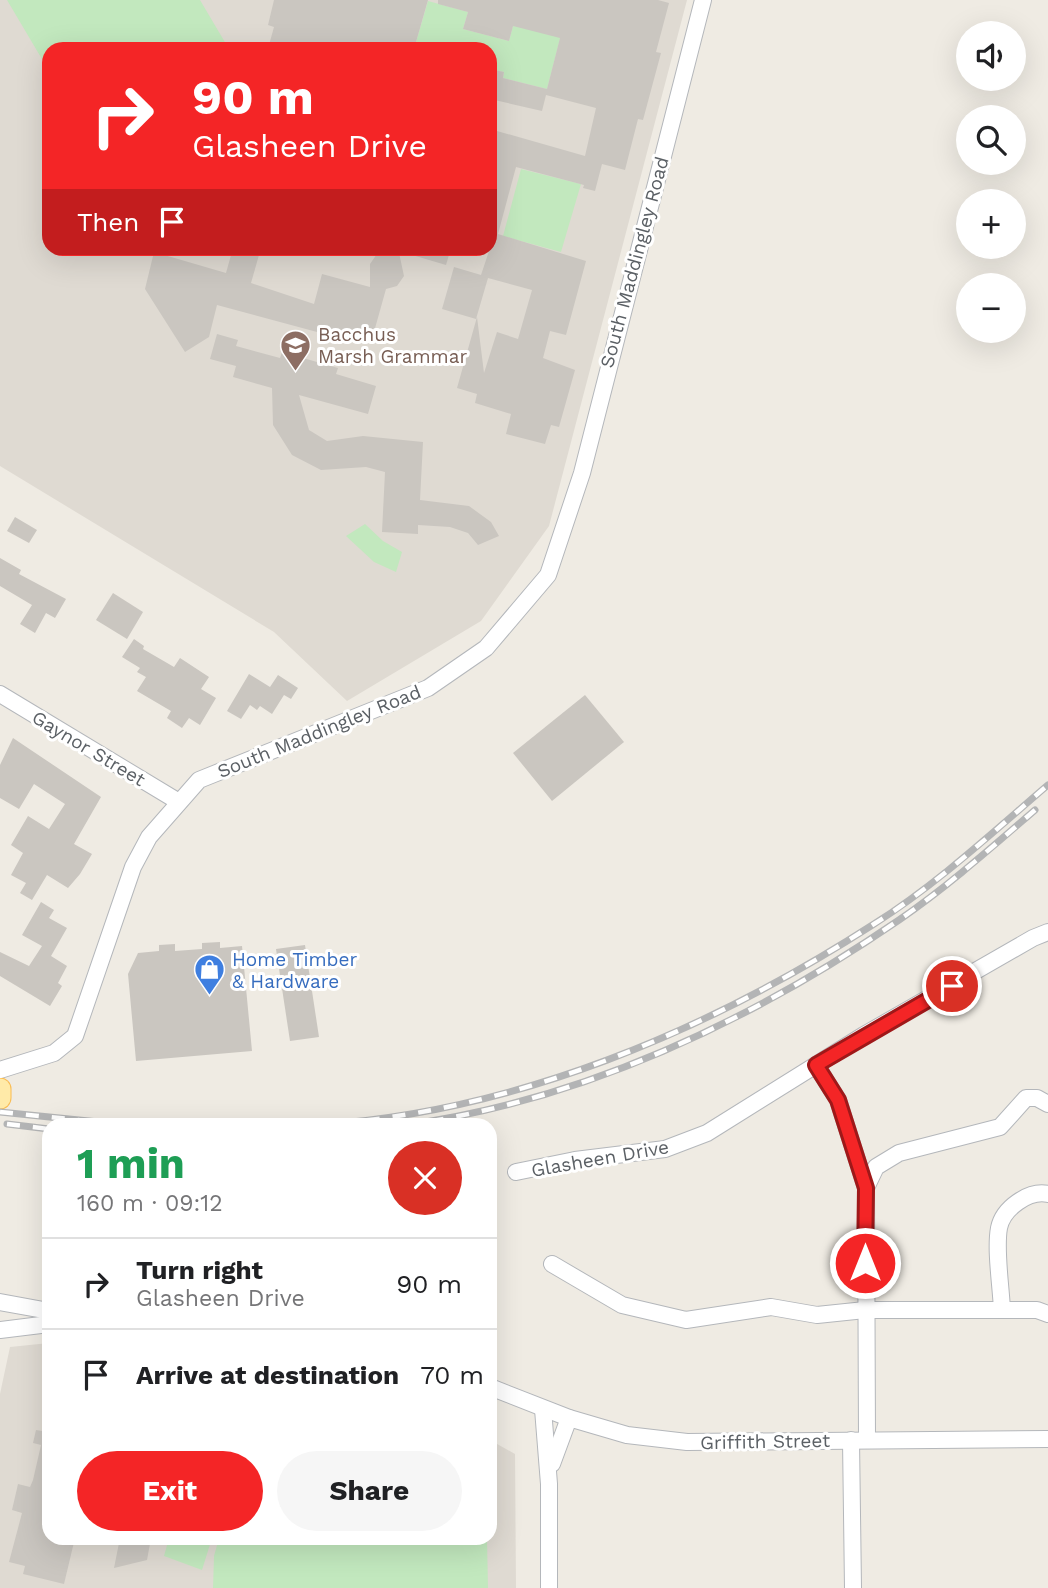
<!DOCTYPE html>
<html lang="en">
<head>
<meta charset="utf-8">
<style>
	:root { --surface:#fff; --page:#f6f6f6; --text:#202124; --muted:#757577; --line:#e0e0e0; --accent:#f42526 }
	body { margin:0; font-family:"Work Sans",sans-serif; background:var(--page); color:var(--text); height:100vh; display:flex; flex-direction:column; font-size:26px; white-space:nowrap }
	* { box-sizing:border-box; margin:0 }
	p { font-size:23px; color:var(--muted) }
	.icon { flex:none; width:38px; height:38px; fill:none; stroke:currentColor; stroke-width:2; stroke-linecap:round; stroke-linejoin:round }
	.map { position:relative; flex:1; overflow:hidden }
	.side { position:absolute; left:42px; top:1118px; width:455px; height:427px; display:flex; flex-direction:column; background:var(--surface); border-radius:21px; box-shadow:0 7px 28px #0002 }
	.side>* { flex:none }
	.hud { position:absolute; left:42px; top:42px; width:455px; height:214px; border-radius:21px; box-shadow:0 7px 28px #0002; background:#f42526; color:#fff; overflow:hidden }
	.fabs { position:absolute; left:956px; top:21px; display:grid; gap:14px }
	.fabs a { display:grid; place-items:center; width:70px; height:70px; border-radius:50%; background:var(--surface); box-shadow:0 7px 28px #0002; font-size:35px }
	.pin { position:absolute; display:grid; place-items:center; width:60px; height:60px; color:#fff; margin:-30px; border:4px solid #fff; border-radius:50%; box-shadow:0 2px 7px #0007 }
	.me { position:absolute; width:77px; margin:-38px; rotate:0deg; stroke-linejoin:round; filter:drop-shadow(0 0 5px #0008) }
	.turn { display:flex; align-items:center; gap:24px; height:147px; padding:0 35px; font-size:32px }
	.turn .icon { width:91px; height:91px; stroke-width:2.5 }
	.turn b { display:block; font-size:49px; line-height:60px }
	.then { display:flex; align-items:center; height:66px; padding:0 35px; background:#0003; gap:14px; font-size:26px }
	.round { display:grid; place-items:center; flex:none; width:74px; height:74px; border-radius:37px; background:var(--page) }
	.summary { display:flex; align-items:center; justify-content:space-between; height:119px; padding:0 35px }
	h1 { font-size:42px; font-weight:700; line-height:52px; color:#1e9e55 }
	.button { display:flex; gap:14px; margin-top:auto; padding:14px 35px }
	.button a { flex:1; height:80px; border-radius:42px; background:var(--accent); color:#fff; font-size:28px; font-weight:700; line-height:80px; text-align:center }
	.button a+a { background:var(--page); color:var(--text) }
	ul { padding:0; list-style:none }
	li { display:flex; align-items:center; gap:21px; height:91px; padding:0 35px; border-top:2px solid var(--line) }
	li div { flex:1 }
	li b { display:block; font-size:26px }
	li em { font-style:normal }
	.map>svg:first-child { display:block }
	.education { fill:#dfdad2; fill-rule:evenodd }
	.green { fill:#c2e8be }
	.building { fill:#cac6c0 }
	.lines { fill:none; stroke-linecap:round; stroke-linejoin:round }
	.minor-casing { stroke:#b4b7bb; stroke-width:18 }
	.major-casing { stroke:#fabc51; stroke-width:23 }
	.minor { stroke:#fff; stroke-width:16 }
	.major { stroke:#ffeaa8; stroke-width:21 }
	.rail-casing { stroke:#b3b4b5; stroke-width:7 }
	.rail { stroke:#fff; stroke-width:4.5; stroke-dasharray:13; stroke-linecap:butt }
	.route-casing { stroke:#9f1819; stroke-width:18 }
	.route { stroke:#f42526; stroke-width:12 }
	.labels { text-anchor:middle; stroke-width:6; stroke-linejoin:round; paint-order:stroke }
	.street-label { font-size:19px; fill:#5b6065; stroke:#fff }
	.education-label { font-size:19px; fill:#785e54; stroke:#fff; text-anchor:start }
	.shop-label { font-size:19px; fill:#366cbe; stroke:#fff; text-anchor:start }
</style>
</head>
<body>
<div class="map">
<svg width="1048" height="1588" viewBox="0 0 1048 1588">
	<rect width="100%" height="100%" fill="#efebe3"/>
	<g class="education">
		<path d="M0 0H687L549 526 481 621 347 701 274 632 0 466ZM49 49H490V248H49Z"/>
		<path d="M49 1343V1538H490V1440L515 1454 516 1588H0V1394L10 1347Z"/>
	</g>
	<g class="green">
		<path d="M7 0H200L229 49H49V71Z"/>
		<path d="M428 1 468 12 463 29 509 41 513 26 562 31 547 89 503 78 504 72 490 69V49H414Z"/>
		<path d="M521 169 581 184 561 252 503 236Z"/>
		<path d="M365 524 383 541 402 552 396 572 374 562 346 536Z"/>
		<path d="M169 1538H212L202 1570 164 1556Z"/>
		<path d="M219 1538H487L488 1588H213L214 1556Z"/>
	</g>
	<g class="building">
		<path d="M274 0H428L414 49H287L269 45 274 27 268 25Z"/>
		<path d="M438 0H658L669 3 656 52 661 53 643 120 638 119 625 170 602 164 595 191 583 188 584 185 516 167 498 234 586 261 566 335 550 331 543 358 575 370 559 427 551 425 545 444 506 434 511 414 475 403 477 394 457 388 477 317 484 373 497 332 518 339 532 290 488 278 476 319 442 309 454 267 481 275 490 248V129L585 156 596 108 546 95 542 111 490 99V69L504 72 503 78 547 89 560 38 513 26 509 41 463 29 468 12 438 4Z"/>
		<path d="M233 248H261L251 283 314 304 322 274 370 287V264L381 248H398L404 276 397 286 386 289 372 339 345 332 343 339 217 305 209 337 185 352 145 289 154 252 226 273Z"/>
		<path d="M402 248H451L446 265 402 252Z"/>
		<path d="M217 334 238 340 236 346 280 358 282 352 338 368 336 374 376 386 368 414 299 395 309 430 327 441 363 436 423 442 420 500 469 506 491 522 499 536 478 545 468 533 450 527 418 525V534L382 532 385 472 366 467 321 470 292 455 273 425 272 388 233 377 236 366 210 359Z"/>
		<path d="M15 517 37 530 29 543 7 531Z"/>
		<path d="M0 558 21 570 19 574 66 599 55 618 46 613 35 633 20 624 32 605 0 586Z"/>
		<path d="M113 593 143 612 127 639 96 620Z"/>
		<path d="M134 639 144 646 143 649 174 667 180 658 209 677 201 689 216 698 200 725 189 718 182 728 167 718 171 711 137 691 146 677 137 672 140 668 122 657Z"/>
		<path d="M249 674 270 687 278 675 298 688 291 699 284 695 272 714 260 706 257 710 250 705 241 719 227 711Z"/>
		<path d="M585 695 624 742 552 801 513 753Z"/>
		<path d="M13 738 101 797 74 844 92 854 80 874 68 888 47 875 32 900 20 893 26 883 11 875 23 853 11 845 28 816 49 829 65 804 34 784 19 809 0 798V765Z"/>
		<path d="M41 902 54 910 49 918 67 928 51 956 67 966 58 983 62 986 50 1006 0 976V952L29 966 42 946 22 935Z"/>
		<path d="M220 942V948L242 946 252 1051 136 1061 128 974 138 953 159 951V945L175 944V951L202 949V943Z"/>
		<path d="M305 945 319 1037 290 1041 276 949Z"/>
		<path d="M36 1430 49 1432V1538H75L64 1584 23 1574 25 1566 9 1562 22 1513 12 1510 18 1484 30 1487 33 1480 41 1445 33 1443Z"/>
		<path d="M120 1538H151L147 1560 114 1568Z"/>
	</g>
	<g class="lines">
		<defs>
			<g id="minor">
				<path d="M0 694 179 802"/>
				<path d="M816 1065 838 1100 866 1188"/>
				<path d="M0 1070 54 1053 75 1036 133 867 149 837 199 780 428 688 486 648 548 575 582 473 703 0"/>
				<path d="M516 1172 575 1160 665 1149 707 1133 864 1035 1033 938 1048 932"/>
				<path d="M552 1264 622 1305 686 1320 771 1307 817 1315 865 1310H1037L1048 1314"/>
				<path d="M0 1302 49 1311"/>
				<path d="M1002 1310C1001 1286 995 1250 999 1228 1003 1208 1029 1190 1048 1194"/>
				<path d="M0 1330 49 1324"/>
				<path d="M490 1387 569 1418 627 1435 687 1442 1048 1439"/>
				<path d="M543 1409 549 1484V1588"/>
				<path d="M851 1440 853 1588"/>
				<path d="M867 1440 866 1188 876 1167 899 1153 1000 1127 1026 1098H1037L1048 1104"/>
				<path d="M552 1464 569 1418"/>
			</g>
			<path id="major" d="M0 1089V1098"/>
		</defs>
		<use href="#minor" class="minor-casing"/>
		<use href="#major" class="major-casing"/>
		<use href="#minor" class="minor"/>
		<use href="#major" class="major"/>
		<defs>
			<g id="rail">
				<path d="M0 1112 128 1125"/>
				<path d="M7 1124 49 1129"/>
				<path d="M315 1125C514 1113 708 1031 874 924 936 885 992 833 1048 785"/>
				<path d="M405 1125C582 1101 753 1020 899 920 947 887 991 848 1035 810"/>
			</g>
		</defs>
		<use href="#rail" class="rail-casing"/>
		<use href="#rail" class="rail"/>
	</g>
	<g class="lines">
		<defs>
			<path id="route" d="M865 1263 866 1188 838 1100 816 1065 952 986"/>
		</defs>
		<use href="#route" class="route-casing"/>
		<use href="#route" class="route"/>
	</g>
	<defs>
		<symbol id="school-pin" viewBox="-11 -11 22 30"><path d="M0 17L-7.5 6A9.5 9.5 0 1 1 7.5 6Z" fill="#8d6e63" stroke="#fff"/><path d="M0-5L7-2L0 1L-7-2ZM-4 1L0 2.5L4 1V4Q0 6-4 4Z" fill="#fff"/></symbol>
		<symbol id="shop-pin" viewBox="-11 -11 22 30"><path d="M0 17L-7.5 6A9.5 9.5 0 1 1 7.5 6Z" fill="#3f7fe0" stroke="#fff"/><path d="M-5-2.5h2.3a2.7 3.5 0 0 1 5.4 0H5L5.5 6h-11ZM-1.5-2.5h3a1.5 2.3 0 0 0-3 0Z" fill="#fff"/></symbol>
	</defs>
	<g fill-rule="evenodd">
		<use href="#school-pin" x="278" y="328" width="35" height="47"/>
		<use href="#shop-pin" x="192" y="952" width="35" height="47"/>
	</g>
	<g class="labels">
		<g class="street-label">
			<text transform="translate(634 262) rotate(-75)" y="7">South Maddingley Road</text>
			<text transform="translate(319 731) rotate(-22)" y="7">South Maddingley Road</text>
			<text transform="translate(89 748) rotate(31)" y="7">Gaynor Street</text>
			<text transform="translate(600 1158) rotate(-10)" y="7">Glasheen Drive</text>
			<text transform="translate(765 1441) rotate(-1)" y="7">Griffith Street</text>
		</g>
		<g class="education-label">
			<text x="318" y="341">Bacchus<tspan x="318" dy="22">Marsh Grammar</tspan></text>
		</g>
		<g class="shop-label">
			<text x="232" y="966">Home Timber<tspan x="232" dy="22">&amp; Hardware</tspan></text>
		</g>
	</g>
</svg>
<div class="fabs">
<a><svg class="icon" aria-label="sound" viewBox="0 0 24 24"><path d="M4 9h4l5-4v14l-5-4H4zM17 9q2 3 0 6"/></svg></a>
<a><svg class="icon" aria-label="search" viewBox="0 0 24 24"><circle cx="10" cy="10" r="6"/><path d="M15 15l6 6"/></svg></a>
<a>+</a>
<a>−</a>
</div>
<div class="pin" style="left:952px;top:986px;background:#d93025"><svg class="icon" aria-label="arrive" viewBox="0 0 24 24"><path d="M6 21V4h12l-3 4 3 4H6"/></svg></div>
<svg class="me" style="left:865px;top:1263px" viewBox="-20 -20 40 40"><circle r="17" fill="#f42526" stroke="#fff" stroke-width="3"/><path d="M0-11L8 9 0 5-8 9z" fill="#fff"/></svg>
<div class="hud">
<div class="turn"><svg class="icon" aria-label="right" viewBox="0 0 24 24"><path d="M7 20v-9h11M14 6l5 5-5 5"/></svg><div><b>90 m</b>Glasheen Drive</div></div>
<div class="then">Then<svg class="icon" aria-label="arrive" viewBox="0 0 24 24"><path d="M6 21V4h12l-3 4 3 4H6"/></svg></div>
</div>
<section class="side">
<div class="summary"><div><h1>1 min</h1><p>160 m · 09:12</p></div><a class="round" style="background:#d93025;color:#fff"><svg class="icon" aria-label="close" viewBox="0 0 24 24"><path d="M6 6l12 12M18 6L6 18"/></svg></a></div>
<ul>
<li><svg class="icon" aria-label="right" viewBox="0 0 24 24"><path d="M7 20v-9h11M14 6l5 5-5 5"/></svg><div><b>Turn right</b><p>Glasheen Drive</p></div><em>90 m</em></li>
<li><svg class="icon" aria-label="arrive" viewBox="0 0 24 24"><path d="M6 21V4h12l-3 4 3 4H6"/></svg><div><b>Arrive at destination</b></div><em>70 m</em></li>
</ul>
<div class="button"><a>Exit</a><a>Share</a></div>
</section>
</div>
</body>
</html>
